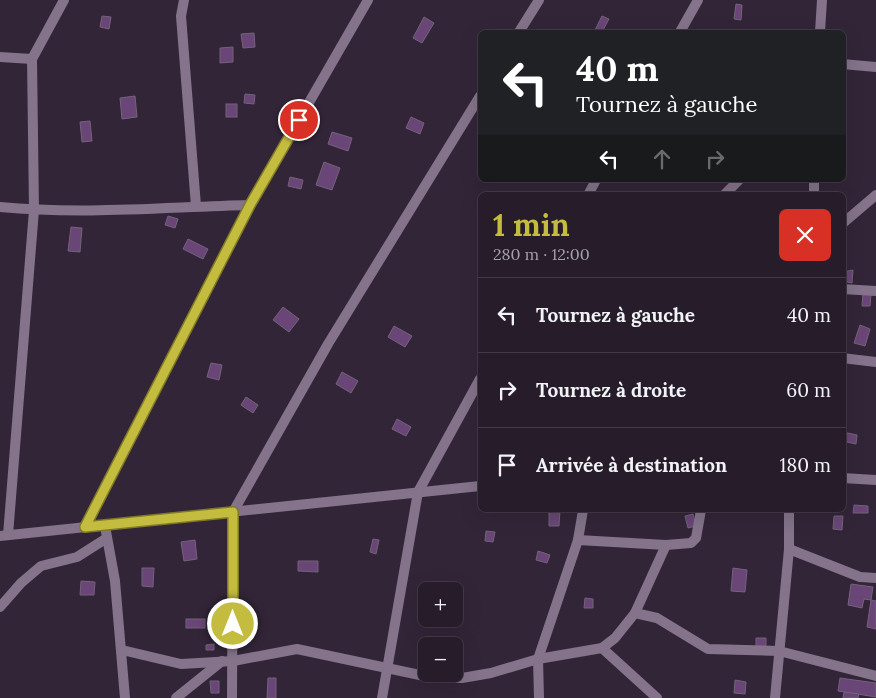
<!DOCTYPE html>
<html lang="fr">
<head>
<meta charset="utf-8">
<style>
	:root { --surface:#261c2a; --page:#2e2532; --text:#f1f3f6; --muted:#a4a1a8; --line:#423a47; --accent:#c4bc3e }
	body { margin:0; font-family:Lora,serif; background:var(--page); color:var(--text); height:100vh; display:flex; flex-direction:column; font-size:19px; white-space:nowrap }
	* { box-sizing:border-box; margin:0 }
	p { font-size:16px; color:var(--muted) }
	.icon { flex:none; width:28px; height:28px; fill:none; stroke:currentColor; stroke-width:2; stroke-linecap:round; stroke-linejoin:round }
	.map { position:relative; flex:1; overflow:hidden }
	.drawer { position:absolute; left:478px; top:192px; width:368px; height:320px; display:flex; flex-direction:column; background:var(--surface); border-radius:8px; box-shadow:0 5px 20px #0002,0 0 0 1px var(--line) }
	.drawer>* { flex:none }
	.guide { position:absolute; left:478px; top:30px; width:368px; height:152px; border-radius:8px; box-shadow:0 5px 20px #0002,0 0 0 1px var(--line); background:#202124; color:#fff; overflow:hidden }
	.buttons { position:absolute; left:418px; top:582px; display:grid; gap:10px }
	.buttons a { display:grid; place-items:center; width:45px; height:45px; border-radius:8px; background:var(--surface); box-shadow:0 5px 20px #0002,0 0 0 1px var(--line); font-size:25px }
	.pin { position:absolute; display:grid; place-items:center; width:42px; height:42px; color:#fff; margin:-21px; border:2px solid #fff; border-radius:50%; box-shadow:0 1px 5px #0007 }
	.me { position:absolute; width:55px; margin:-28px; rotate:0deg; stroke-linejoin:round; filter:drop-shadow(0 0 4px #0008) }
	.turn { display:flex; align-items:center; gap:18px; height:105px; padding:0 15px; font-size:22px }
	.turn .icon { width:65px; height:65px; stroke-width:2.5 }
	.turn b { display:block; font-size:35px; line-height:42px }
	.lanes { display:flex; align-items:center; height:48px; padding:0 15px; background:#0003; justify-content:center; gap:25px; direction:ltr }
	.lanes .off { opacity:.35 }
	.round { display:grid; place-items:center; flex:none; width:52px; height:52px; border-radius:8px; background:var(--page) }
	.headline { display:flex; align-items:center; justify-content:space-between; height:85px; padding:0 15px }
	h1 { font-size:30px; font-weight:700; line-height:38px; color:var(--accent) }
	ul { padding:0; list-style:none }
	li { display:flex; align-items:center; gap:15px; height:75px; padding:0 15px; border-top:1px solid var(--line) }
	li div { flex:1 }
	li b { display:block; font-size:19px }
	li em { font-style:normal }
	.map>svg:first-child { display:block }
	.building { fill:#694677; stroke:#736379 }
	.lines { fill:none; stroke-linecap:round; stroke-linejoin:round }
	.street { stroke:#84738a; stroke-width:10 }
	.route-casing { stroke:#7f7a28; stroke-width:12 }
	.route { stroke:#c4bc3e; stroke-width:9 }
</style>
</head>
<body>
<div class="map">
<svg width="876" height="698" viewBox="0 0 876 698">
	<rect width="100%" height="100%" fill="#322538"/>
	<g class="building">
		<path d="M736 4 742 5 741 20 734 19Z"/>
		<path d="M102 16 111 17 109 29 100 27Z"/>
		<path d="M602 16 609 19 602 32H599L595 30Z"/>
		<path d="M424 17 434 23 422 43 413 38Z"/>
		<path d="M254 33 255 47 243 48 241 34Z"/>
		<path d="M233 47V62L220 63V48Z"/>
		<path d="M245 94 255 95 254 104 244 103Z"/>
		<path d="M135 96 137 117 122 119 120 98Z"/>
		<rect x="226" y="104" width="11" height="13"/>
		<path d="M411 117 424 123 420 134 406 128Z"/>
		<path d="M90 121 92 141 82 142 80 122Z"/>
		<path d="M332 132 352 138 348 151 328 144Z"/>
		<path d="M324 162 340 168 332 190 316 185Z"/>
		<path d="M290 177 303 180 301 189 288 186Z"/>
		<path d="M168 216 178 219 175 228 165 225Z"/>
		<path d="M71 227 82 228 80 252 68 251Z"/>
		<path d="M188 239 208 249 203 259 183 249Z"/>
		<path d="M853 270 852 283 842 281 843 272Z"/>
		<path d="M863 293 871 294 870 306H862Z"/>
		<path d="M283 307 299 319 289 332 273 320Z"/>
		<path d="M860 325 870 329 865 346 854 343Z"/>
		<path d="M394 326 412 336 405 347 388 337Z"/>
		<path d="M211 363 222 365 219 380 207 377Z"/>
		<path d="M342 372 358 381 351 393 336 384Z"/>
		<path d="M246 397 258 405 253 413 241 405Z"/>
		<path d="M397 419 411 427 406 436 392 429Z"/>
		<path d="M843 432 857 435 856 444 842 441Z"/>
		<path d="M854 505 868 506V513H853Z"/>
		<path d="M549 510H560L559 526H549Z"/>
		<path d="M693 514 696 526 688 528 685 516Z"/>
		<path d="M834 516H843L842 530 833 529Z"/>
		<path d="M486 531 495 532 493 542 485 541Z"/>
		<path d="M373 539 379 540 376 554 370 552Z"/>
		<path d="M195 540 197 559 184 561 181 542Z"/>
		<path d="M538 551 550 555 547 563 536 560Z"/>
		<path d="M298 561H318V572L298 571Z"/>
		<path d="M142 568H154L153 587 142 586Z"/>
		<path d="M733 568 747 570 745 592 731 591Z"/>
		<path d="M81 581 95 582 94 595H80Z"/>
		<path d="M851 584 873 587 871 600 864 599 862 608 848 605Z"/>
		<path d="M585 598 593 599V608H584Z"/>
		<path d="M871 600 876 601V629L867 627Z"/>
		<rect x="186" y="619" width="19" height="9"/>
		<path d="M756 638H766V647L756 648Z"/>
		<path d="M214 644V650H206V645Z"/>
		<path d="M268 678H276V698H267Z"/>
		<path d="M840 678 876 683V697L838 691Z"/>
		<path d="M735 680 746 682 745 694 734 693Z"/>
		<path d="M210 681H219V693H211Z"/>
		<path d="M844 692 859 694 858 698H843Z"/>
	</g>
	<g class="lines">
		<g class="street">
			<path d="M184 0 181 16 196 206"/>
			<path d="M519 32 539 0"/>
			<path d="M680 32 698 0"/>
			<path d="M820 32 822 0"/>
			<path d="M0 57 32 59"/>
			<path d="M842 64 876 67"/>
			<path d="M588 195 596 180"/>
			<path d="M724 195 739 180"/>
			<path d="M814 195V180"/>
			<path d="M0 207C84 215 166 207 250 205"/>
			<path d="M842 224 876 195"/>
			<path d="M842 289 876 291"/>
			<path d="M842 358 876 362"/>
			<path d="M842 478 876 480"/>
			<path d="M105 526 115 581 125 698"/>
			<path d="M85 527 250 205 368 0"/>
			<path d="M8 535 34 210 32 59 64 0"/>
			<path d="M0 536 480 486"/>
			<path d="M578 540 666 545 691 543 696 538 701 510"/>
			<path d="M789 549 860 577 876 578"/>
			<path d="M0 607 21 583 41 566 77 557 107 538"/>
			<path d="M635 613 657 618 708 649 779 651 876 676"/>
			<path d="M602 648 657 698"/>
			<path d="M122 650 181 664 233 661 297 649 434 678H462L491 673 538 659 602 648 615 638 635 613 666 545"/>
			<path d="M176 698 222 661"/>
			<path d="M232 698 233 512 328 344 480 96"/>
			<path d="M382 698 418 492 480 379"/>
			<path d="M539 698 538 659 578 540 583 510"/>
			<path d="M775 698 789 549V510"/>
		</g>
	</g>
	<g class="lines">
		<defs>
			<path id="route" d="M233 624V512L85 527 250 205 299 120"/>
		</defs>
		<use href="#route" class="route-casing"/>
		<use href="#route" class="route"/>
	</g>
</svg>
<div class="buttons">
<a>+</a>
<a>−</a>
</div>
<div class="pin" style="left:299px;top:120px;background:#d93025"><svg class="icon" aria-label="arrive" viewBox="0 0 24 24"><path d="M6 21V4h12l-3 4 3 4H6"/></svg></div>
<svg class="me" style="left:233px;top:624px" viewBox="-20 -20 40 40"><circle r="17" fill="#c4bc3e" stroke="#fff" stroke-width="3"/><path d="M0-11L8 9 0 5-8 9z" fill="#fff"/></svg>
<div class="guide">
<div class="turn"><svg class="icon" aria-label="left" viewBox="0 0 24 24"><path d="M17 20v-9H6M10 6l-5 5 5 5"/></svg><div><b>40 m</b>Tournez à gauche</div></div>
<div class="lanes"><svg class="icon" aria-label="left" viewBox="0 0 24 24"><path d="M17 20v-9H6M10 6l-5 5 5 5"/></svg><svg class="icon off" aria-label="ahead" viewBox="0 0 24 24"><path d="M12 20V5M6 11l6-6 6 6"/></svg><svg class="icon off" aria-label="right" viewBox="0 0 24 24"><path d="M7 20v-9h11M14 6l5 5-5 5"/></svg></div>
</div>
<section class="drawer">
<div class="headline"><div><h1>1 min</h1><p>280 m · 12:00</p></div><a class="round" style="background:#d93025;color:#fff"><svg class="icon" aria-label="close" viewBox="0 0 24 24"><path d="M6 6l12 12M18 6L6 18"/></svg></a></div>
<ul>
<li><svg class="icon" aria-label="left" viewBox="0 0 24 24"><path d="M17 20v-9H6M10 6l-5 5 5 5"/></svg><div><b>Tournez à gauche</b></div><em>40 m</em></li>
<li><svg class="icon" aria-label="right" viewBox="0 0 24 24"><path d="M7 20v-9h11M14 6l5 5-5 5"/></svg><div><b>Tournez à droite</b></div><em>60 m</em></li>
<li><svg class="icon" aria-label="arrive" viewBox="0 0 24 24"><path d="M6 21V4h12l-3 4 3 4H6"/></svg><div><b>Arrivée à destination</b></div><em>180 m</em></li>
</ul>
</section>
</div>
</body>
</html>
